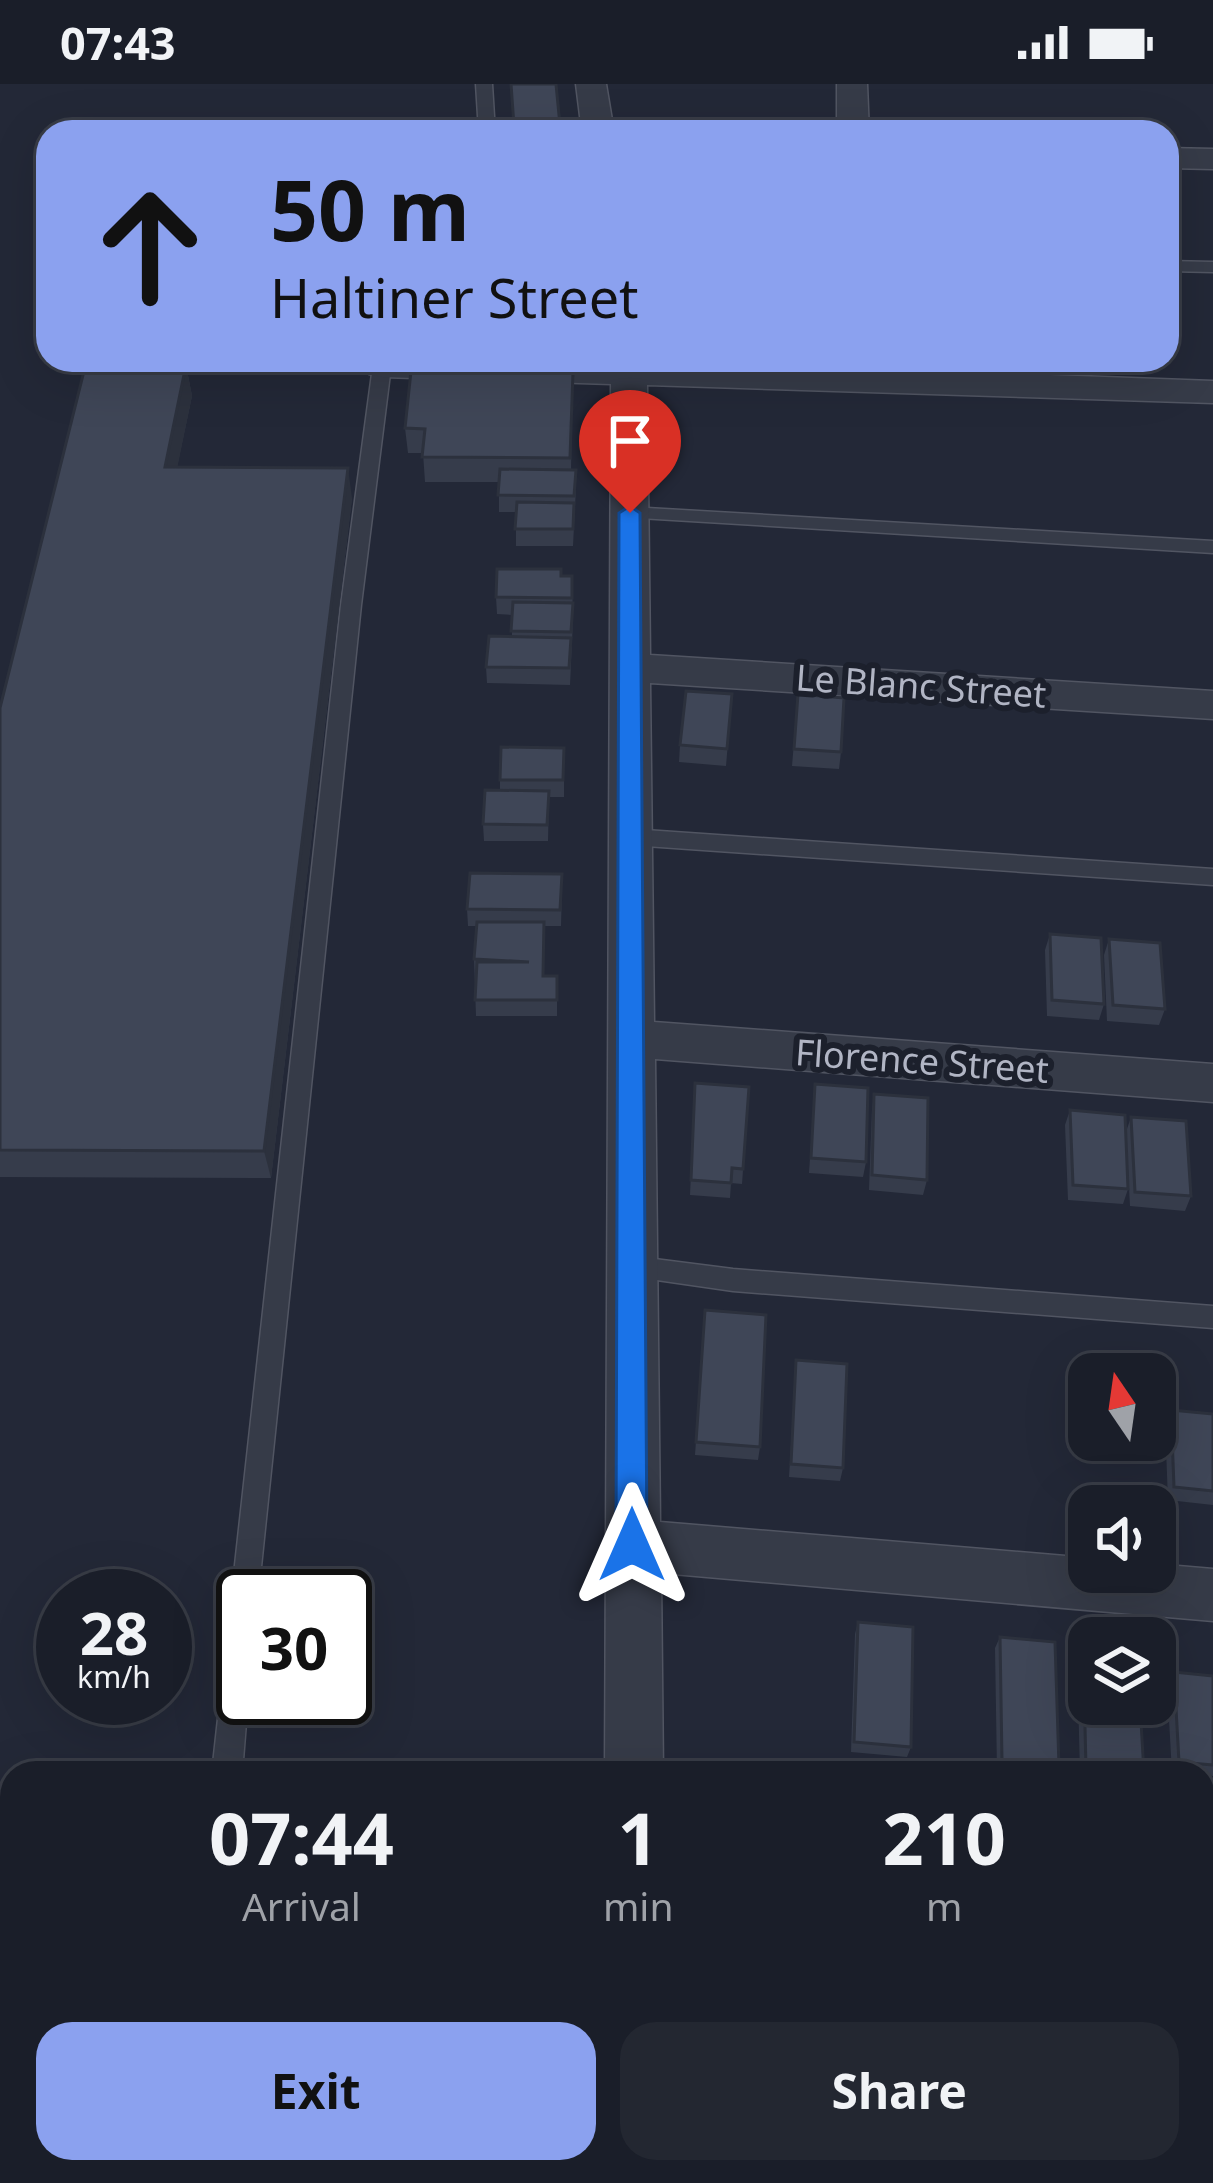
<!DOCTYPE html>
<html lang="en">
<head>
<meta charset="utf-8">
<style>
	:root { --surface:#1a1e29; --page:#232731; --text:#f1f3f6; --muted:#9fa2a8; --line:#383c46; --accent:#8ba1ef }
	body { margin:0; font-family:"Noto Sans",sans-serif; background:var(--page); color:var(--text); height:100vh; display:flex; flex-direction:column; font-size:45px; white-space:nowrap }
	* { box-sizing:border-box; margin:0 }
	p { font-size:39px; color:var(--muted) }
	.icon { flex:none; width:66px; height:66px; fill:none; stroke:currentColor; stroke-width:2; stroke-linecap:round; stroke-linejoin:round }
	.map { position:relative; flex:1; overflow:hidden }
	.drawer { position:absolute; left:0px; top:1677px; width:1215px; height:423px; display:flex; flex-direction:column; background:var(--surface); border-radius:36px 36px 0 0; box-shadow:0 12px 48px #0002,0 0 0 3px var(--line) }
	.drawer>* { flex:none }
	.banner { position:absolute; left:36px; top:36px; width:1143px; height:252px; border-radius:36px; box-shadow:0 12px 48px #0002,0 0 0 3px var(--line); background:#8ba1ef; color:#111; overflow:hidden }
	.needle { width:78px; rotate:347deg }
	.fabs { position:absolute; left:1068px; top:1269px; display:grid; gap:24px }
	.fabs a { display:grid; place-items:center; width:108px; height:108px; border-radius:24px; background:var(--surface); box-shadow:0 12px 48px #0002,0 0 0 3px var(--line); font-size:60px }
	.speed { position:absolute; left:36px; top:1485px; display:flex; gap:24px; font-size:60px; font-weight:700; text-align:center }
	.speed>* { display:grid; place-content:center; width:156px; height:156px; border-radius:50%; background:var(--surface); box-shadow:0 12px 48px #0002,0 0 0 3px var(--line); line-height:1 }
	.speed small { font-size:30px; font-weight:400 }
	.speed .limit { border:6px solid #111; border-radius:18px; background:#fff; color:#111 }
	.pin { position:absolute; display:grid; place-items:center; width:102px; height:102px; color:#fff; margin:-123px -51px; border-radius:50% 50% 50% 0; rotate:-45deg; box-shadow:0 0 12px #0007 }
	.pin .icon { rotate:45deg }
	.me { position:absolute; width:132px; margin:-66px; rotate:0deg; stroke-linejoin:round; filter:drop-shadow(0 0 9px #0008) }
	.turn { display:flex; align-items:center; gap:42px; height:252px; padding:0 36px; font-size:54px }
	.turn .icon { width:156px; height:156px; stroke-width:2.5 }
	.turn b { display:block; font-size:84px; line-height:102px }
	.eta { display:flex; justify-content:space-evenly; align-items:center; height:204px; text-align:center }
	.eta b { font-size:72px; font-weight:700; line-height:84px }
	.cta { display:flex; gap:24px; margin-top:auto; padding:24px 36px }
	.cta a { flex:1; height:138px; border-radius:36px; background:var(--accent); color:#111; font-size:48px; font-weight:700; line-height:138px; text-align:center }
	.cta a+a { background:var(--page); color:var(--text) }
	.status { display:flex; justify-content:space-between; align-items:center; height:84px; padding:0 60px; background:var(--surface); direction:ltr }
	.status svg { height:33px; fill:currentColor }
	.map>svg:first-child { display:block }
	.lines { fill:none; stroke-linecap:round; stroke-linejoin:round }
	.service-casing { stroke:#515562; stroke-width:3 }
	.minor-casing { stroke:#515562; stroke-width:3 }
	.service { fill:#363b48; fill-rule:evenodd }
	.minor { fill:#363b48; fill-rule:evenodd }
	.wall { fill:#363c4b }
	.shaded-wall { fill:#2c313d }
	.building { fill:#3f4657; stroke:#2c313d; stroke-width:3 }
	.route { fill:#1a73e8; stroke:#114b97; stroke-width:3 }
	.labels { text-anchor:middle; stroke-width:12; stroke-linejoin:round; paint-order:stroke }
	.street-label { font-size:36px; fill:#b1b5c4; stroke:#1c202c }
</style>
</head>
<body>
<div class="status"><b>07:43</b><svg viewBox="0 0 49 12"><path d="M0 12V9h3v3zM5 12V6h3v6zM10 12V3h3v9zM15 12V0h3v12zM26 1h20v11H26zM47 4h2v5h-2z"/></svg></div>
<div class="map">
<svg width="1213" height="2099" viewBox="0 0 1213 2099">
	<rect width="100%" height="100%" fill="#232837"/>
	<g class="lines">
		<defs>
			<g id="service">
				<path d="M476 0H492L495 48H479Z"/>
				<path d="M1167 177 1213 178V188L1167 187Z"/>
				<path d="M382 277 391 282 361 521 258 1512H243V1614H248L242 1689H212L341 521 373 282Z"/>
				<path d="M630 423 1213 457V469L623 433 621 429Z"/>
				<path d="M631 745 1213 785V801L631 761 620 753Z"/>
				<path d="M631 1172 733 1185 1213 1222V1244L733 1207 622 1191 618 1183 622 1175Z"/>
				<path d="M1203 1825 1213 1826V1856L1203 1855Z"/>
				<path d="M156 2088H188L187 2099H155Z"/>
			</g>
			<g id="minor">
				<path d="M576 0H606L614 48H582Z"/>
				<path d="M837 0H867L869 48H837Z"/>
				<path d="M1167 64 1213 65V85L1167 84Z"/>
				<path d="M368 276H647L1213 297V319L647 301 650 571 1213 607V635L650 599 654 938 1213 980V1018L655 975 660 1438 1089 1474V1488H1155V1480L1213 1485V1537L661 1489 663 1689H605L611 300 382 293 369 290 364 282Z"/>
				<rect x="605" y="2088" width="66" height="11"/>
			</g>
		</defs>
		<use href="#service" class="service-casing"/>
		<use href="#minor" class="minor-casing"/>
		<use href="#service" class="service"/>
		<use href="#minor" class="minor"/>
	</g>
	<g class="wall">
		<path d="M511 0H556L560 48H514Z"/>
		<path d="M186 281 192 312 177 383 352 414 271 1094 0 1093V624Z"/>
		<path d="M573 288 571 386 576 403 573 462H516V428H499V398H425L423 369H408L405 344Z"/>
		<path d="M561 492H572L573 536 570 601 487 599 486 583 512 553V531L497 530 496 513Z"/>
		<path d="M732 610 726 682 679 678 680 661Z"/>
		<path d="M798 610 841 668 839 685 792 682Z"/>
		<path d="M564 664V713H549L548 757H484L483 740 500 707V696Z"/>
		<path d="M562 806 561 842H544V892H557V932H476L474 875 477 842H468L467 825Z"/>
		<path d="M1050 850 1104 920 1099 936 1047 932 1045 866Z"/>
		<path d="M1109 855 1165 925 1159 941 1107 937 1104 871Z"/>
		<path d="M695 999 749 1003 742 1100 731 1099 730 1114 690 1111Z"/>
		<path d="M815 1000 866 1078 863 1093 809 1089Z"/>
		<path d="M874 1010 927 1096 923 1111 869 1106 872 1025Z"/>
		<path d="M1070 1026 1128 1105 1123 1120 1068 1116 1065 1041Z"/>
		<path d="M1131 1033 1191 1112 1185 1127 1130 1122 1126 1048Z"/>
		<path d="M705 1226 760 1363 758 1376 695 1371Z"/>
		<path d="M796 1276 843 1384 840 1397 789 1393Z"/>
		<path d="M1171 1326 1213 1330V1421L1168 1416 1165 1339Z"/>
		<path d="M858 1538 911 1663 907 1673 851 1668 855 1550Z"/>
		<path d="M1000 1553 1059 1682 1055 1689 997 1687 995 1564Z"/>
		<path d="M1083 1561 1144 1689H1080L1077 1572Z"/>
		<path d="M1174 1588 1213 1592V1692L1203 1691V1689H1172L1167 1600Z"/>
		<path d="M1213 1860V1920L1210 1863Z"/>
		<path d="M1210 1960 1213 2099H1171V2088H1203V1965Z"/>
		<path d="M721 2088H789L786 2098 721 2090Z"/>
		<path d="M813 2088H878V2099L813 2098Z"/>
	</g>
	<g class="shaded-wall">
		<path d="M186 281 192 312 171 414 165 383Z"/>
		<path d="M348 384 352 414 271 1094 264 1067Z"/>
	</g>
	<g class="building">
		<path d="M511 0H556L560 41 514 42Z"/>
		<path d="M186 281 165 383 348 384 264 1067 0 1066V624L85 283Z"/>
		<path d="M411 287 573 288 570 374 422 373 425 345 405 344Z"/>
		<path d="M500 385 576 386 574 412 498 411Z"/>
		<path d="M517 418 574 419 573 445H515Z"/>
		<path d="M497 485H561V492H572V514L496 513Z"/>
		<path d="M513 518 573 519 571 548 511 547Z"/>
		<path d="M489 552 571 554 569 584 486 583Z"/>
		<path d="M686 607 732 610 727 665 680 661Z"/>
		<path d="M798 610 844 614 841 668 794 665Z"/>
		<path d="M501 663 564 664 563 696H500Z"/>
		<path d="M485 706 549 707 547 741 483 740Z"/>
		<path d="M470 789 562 790 560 826 467 825Z"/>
		<path d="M477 838H544L543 892H557V916H475L477 878H529L474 875Z"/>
		<path d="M1050 850 1101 854 1104 920 1052 916Z"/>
		<path d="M1109 855 1160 859 1165 925 1113 921Z"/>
		<path d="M695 999 749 1003 743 1085 732 1084 731 1099 691 1096Z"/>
		<path d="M815 1000 868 1004 866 1078 811 1074Z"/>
		<path d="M874 1010 928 1014 927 1096 872 1091Z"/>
		<path d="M1070 1026 1125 1031 1128 1105 1073 1101Z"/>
		<path d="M1131 1033 1186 1037 1191 1112 1135 1108Z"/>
		<path d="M705 1226 766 1231 760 1363 696 1358Z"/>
		<path d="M796 1276 847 1280 843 1384 791 1380Z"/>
		<path d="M1171 1326 1213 1330V1407L1174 1403Z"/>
		<path d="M858 1538 913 1543 911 1663 854 1658Z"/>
		<path d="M1000 1553 1055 1558 1059 1682 1002 1677Z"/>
		<path d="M1083 1561H1089V1620H1140L1144 1689 1086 1684Z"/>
		<path d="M1174 1588 1213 1592V1681L1179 1678Z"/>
		<path d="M1210 1960H1213V2099H1180L1179 2088H1203V1977L1210 1978Z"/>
		<path d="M754 2088H789V2092Z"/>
		<path d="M816 2088H878V2099L816 2093Z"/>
		<path d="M900 2088H964L963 2099H900Z"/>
	</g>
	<path class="route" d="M630 422 640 429 647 1461 643 1471 632 1476 621 1471 616 1461 619 429Z"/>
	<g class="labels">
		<g class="street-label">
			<text transform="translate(921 602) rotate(4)" y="13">Le Blanc Street</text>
			<text transform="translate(922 977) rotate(4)" y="13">Florence Street</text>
		</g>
	</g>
</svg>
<div class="fabs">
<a><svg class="needle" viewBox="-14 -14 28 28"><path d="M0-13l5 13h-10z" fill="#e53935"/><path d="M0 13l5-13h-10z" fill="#9fa2a8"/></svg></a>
<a><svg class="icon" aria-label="sound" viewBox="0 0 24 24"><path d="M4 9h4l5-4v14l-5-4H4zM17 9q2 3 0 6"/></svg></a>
<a><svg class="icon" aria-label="layers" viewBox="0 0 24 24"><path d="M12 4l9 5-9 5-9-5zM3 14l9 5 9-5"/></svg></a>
</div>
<div class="speed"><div>28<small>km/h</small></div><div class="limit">30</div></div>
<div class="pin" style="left:630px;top:429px;background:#d93025"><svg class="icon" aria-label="arrive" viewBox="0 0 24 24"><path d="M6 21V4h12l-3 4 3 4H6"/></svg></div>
<svg class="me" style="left:632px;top:1461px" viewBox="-20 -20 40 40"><path d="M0-17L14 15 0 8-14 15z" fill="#1a73e8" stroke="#fff" stroke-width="4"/></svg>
<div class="banner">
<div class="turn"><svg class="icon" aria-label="ahead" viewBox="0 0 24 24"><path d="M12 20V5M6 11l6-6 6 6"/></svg><div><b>50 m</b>Haltiner Street</div></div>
</div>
<section class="drawer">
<div class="eta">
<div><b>07:44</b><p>Arrival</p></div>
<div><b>1</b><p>min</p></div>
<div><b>210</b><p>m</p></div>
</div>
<div class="cta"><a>Exit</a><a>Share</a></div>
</section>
</div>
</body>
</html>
